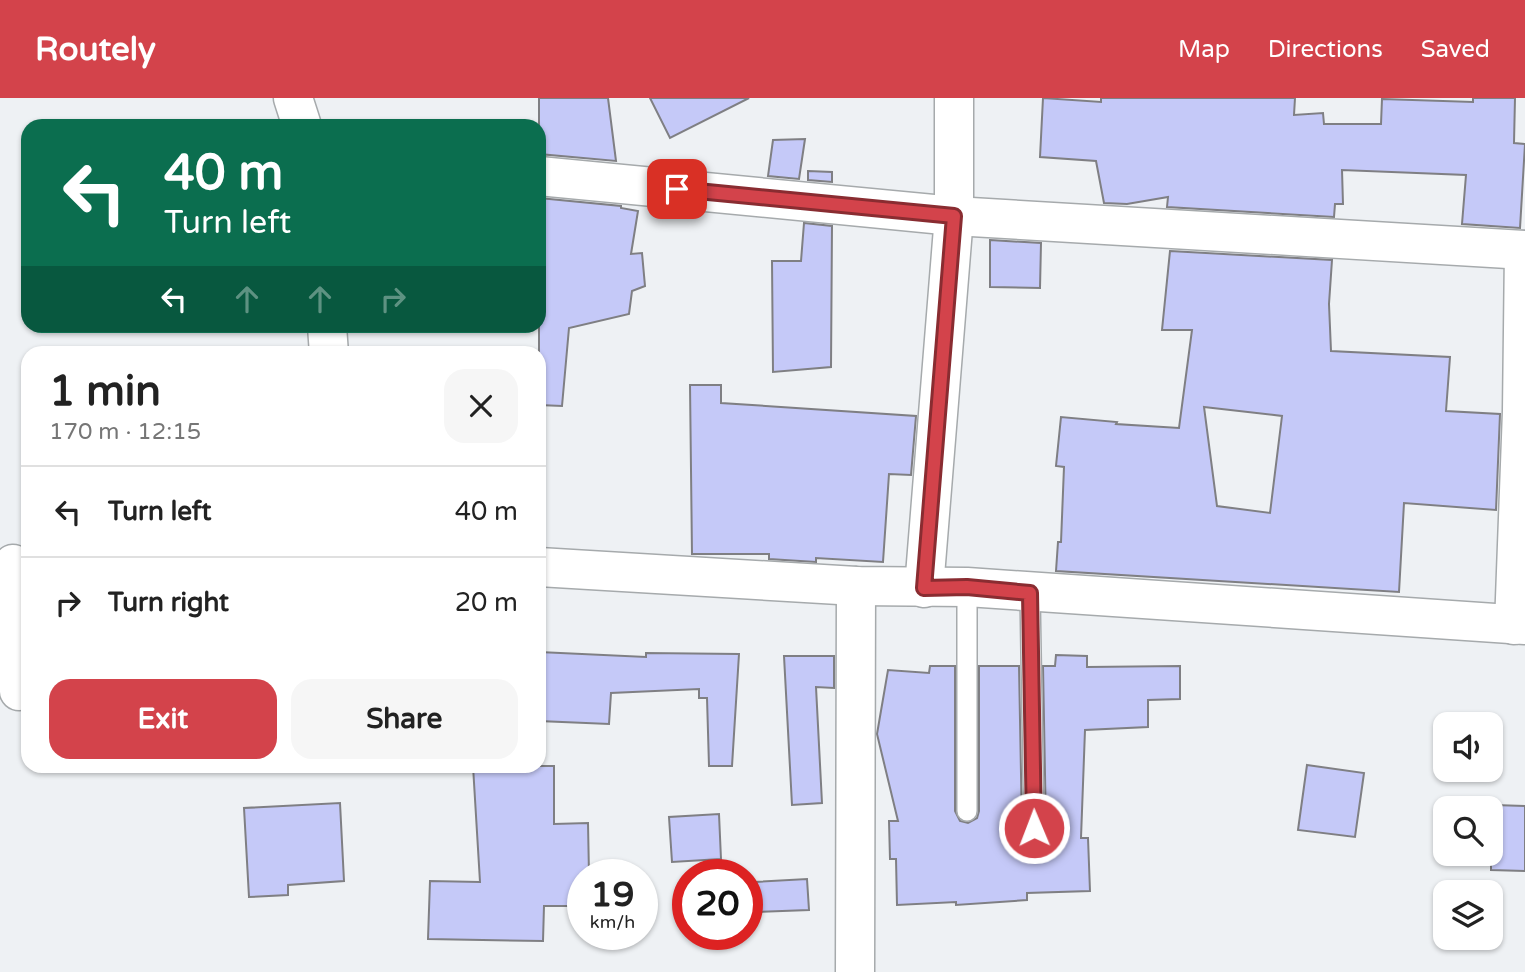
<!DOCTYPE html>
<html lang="en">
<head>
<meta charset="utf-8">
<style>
	:root { --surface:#fff; --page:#f6f6f6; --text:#222; --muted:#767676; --line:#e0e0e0; --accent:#d3434b }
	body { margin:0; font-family:"Varela Round",sans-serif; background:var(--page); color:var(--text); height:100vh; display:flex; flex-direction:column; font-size:26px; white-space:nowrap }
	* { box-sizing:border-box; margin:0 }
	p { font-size:23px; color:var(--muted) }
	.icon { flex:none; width:38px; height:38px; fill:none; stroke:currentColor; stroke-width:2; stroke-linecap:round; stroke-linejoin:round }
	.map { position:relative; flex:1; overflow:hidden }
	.side { position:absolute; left:21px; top:248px; width:525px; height:427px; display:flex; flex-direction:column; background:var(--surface); border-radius:21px; box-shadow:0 2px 5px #0004 }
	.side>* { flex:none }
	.banner { position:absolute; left:21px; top:21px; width:525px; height:214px; border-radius:21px; box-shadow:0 2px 5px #0004; background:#0b6e4f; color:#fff; overflow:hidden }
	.fabs { position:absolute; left:1433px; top:614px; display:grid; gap:14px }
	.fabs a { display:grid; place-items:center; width:70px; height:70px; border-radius:14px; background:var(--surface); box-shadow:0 2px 5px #0004; font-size:35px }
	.speed { position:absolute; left:567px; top:761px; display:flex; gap:14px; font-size:35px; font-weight:700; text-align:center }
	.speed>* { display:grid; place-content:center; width:91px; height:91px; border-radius:50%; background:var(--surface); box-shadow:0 2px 5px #0004; line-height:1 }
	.speed small { font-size:18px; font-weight:400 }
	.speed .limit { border:10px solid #d22; background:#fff; color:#111 }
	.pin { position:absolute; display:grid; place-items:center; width:60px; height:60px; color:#fff; margin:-30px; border-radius:14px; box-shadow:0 4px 10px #0006 }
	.me { position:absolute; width:77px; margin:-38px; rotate:359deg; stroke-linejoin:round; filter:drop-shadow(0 0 5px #0008) }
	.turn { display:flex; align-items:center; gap:24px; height:147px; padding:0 28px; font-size:32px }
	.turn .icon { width:91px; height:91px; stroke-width:2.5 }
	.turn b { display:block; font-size:49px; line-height:60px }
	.lanes { display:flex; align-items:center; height:66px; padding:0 28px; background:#0003; justify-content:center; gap:35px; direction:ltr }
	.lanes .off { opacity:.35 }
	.round { display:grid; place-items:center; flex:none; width:74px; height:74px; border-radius:21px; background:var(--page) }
	.headline { display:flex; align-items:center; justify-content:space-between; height:119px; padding:0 28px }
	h1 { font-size:42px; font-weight:700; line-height:52px }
	.primary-button { display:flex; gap:14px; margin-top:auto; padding:14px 28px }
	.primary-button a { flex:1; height:80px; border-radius:21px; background:var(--accent); color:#fff; font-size:28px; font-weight:700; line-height:80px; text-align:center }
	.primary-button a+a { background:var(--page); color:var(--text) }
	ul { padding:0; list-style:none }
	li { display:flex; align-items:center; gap:21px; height:91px; padding:0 28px; border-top:2px solid var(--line) }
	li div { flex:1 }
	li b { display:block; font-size:26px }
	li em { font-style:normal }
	header { display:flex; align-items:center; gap:42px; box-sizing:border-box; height:98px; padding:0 35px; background:var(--accent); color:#fff }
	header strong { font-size:33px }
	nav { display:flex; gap:38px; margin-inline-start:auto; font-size:24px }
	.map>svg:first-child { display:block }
	.building { fill:#c5c9f8; stroke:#7f7f83; stroke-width:2; fill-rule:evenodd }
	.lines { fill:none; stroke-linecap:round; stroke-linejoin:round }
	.lane-casing { stroke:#a6aaac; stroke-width:22 }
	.street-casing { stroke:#a6aaac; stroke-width:41 }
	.secondary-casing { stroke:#a6aaac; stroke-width:41 }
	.lane { stroke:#fff; stroke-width:19 }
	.street { stroke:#fff; stroke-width:38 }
	.secondary { stroke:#fff; stroke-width:38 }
	.route-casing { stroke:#892c31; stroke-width:18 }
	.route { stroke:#d3434b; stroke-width:12 }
</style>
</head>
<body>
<header>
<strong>Routely</strong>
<nav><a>Map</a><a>Directions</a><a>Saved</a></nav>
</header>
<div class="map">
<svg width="1525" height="874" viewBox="0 0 1525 874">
	<rect width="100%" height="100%" fill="#eef1f4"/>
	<g class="building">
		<path d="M539 0H608L616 63 539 56Z"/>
		<path d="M650 0H749L670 40Z"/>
		<path d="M1043 0 1101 4V0H1295L1294 17 1323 15 1324 26H1381L1382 1 1473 4V0H1515L1514 45 1525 46 1520 130 1462 126 1466 77 1342 72 1343 106H1335L1334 119 1167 109 1168 99 1127 106 1104 105 1096 63 1040 59Z"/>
		<path d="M805 41 799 81 768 78 773 42Z"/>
		<path d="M808 73 832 74V84L808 82Z"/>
		<path d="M539 100 621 108V110L638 113 631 156 642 155 645 188 632 193 629 216 569 230 562 308 539 307Z"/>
		<path d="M804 125 832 128 831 269 773 274 772 163H801Z"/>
		<path d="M990 142 1041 145 1040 190 990 189Z"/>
		<path d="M1170 153 1332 162 1329 206 1331 253 1450 259 1446 313 1500 316 1496 412 1404 405 1399 494 1056 473 1058 444H1061L1064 369 1056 368 1061 319 1117 324 1116 326 1179 330 1192 232H1162ZM1204 309 1282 318 1270 415 1217 408Z"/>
		<path d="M690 287H721V305L916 318 911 377 889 376 883 464 816 460V464L769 461V456H692Z"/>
		<path d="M539 554 646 559V555L739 556 732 668H709L707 600H699V591L611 595 609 626 539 623Z"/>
		<path d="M1056 557 1087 558V569L1180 568V601L1148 602V629L1085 632 1081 740H1088L1090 793 1027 795V802L956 807V804L897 807 896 761H890L889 723H898L877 636 888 572 929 575 930 568H955V713L960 723 968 725 977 720 979 713V568H1019L1022 730 1028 740 1035 742 1044 736 1046 730 1043 568H1055Z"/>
		<path d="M784 558H834V590L816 589 822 705 792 707Z"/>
		<path d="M1307 667 1364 675 1355 739 1298 732Z"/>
		<path d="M473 668H554V726L588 725 589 777H583V808H544L543 843 428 841 430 783 480 784Z"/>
		<path d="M340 705 344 783 288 787V797L249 799 244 710Z"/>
		<path d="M1494 707 1525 708V773L1491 772V719H1494Z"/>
		<path d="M719 716 721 761 672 764 669 719Z"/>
		<path d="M807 781 809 812 756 814 755 784Z"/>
	</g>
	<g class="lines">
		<defs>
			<g id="lane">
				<path d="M967 489V713"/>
				<path d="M1030 495 1034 730"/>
			</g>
			<g id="street">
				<path d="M539 78 954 118 1525 152"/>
				<path d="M13 466 19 593"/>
				<path d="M924 490 954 118V0"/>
				<path d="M1514 527 1522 313 1524 152"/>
				<path d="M855 874 856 488"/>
			</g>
			<g id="secondary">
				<path d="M293 0 302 28"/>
				<path d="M327 228 329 256"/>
				<path d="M539 469 856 488 967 489 1525 527"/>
			</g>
		</defs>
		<use href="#lane" class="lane-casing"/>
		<use href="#street" class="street-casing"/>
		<use href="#secondary" class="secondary-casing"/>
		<use href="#lane" class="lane"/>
		<use href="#street" class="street"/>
		<use href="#secondary" class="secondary"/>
	</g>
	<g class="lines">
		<defs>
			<path id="route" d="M677 91 954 118 924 490 967 489 1030 495 1034 730"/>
		</defs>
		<use href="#route" class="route-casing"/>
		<use href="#route" class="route"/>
	</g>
</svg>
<div class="fabs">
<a><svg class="icon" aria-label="sound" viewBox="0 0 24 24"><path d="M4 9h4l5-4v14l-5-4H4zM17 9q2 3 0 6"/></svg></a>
<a><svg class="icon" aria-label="search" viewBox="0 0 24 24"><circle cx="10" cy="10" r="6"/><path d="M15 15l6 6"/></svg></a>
<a><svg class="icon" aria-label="layers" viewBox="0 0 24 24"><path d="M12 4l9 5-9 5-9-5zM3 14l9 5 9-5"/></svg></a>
</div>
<div class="speed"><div>19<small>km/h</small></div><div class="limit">20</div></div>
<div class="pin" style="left:677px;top:91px;background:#d93025"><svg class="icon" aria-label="arrive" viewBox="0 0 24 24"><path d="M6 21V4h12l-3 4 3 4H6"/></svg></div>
<svg class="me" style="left:1034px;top:730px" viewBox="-20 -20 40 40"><circle r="17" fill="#d3434b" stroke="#fff" stroke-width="3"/><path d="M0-11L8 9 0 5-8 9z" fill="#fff"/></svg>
<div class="banner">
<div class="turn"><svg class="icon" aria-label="left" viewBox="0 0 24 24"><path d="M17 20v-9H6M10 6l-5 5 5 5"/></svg><div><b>40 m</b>Turn left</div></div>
<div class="lanes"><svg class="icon" aria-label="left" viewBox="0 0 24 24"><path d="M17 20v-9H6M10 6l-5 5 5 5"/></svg><svg class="icon off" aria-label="ahead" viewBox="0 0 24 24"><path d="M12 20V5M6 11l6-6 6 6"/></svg><svg class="icon off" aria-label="ahead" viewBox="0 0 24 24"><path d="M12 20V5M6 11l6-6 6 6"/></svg><svg class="icon off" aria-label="right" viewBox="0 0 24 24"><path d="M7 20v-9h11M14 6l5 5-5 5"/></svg></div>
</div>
<section class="side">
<div class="headline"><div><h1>1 min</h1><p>170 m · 12:15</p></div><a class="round"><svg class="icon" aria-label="close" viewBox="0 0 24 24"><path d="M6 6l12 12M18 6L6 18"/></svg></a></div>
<ul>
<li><svg class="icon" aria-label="left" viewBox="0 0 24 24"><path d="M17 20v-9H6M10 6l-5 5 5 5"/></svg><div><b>Turn left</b></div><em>40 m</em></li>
<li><svg class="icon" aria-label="right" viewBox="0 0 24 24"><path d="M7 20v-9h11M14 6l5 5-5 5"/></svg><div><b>Turn right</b></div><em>20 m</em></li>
</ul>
<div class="primary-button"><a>Exit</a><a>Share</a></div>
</section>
</div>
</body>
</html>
